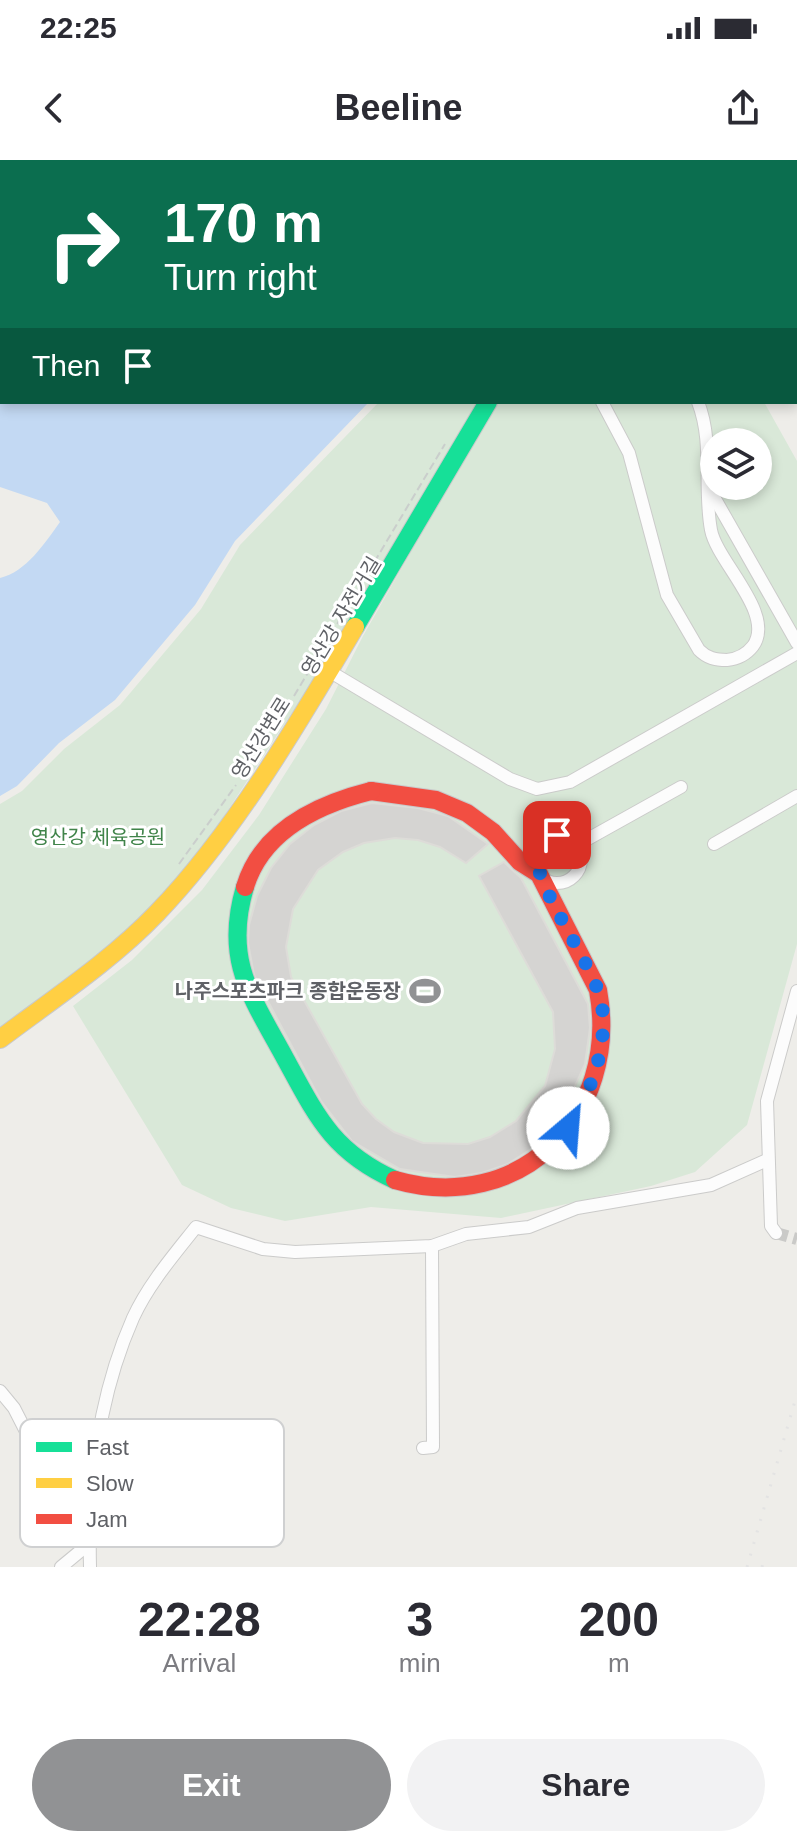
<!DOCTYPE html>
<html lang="en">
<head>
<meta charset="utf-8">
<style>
	:root { --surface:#fff; --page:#f2f2f3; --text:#2b2b33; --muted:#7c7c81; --accent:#919294 }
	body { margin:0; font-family:Helvetica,"Noto Sans KR",sans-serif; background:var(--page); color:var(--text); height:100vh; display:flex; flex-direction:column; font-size:30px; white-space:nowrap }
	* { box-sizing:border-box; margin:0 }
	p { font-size:26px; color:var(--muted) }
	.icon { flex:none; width:44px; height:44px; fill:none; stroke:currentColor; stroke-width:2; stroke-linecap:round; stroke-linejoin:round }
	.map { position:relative; height:1407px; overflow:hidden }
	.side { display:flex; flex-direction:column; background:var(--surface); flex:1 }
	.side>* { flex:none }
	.top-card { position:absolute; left:0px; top:0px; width:798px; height:244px; box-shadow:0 4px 12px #0003; background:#0b6e4f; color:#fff; overflow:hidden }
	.fabs { position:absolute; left:700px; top:268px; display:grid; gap:16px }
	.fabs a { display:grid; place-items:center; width:72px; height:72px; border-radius:50%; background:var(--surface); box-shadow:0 4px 12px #0003; font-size:40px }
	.pin { position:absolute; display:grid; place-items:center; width:68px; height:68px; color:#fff; margin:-34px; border-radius:16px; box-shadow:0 4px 12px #0006 }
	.me { position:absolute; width:88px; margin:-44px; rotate:27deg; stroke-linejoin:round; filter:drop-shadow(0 0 6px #0008) }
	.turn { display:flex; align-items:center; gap:28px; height:168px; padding:0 32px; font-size:36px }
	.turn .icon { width:104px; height:104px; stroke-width:2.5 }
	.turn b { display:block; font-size:56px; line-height:68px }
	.then { display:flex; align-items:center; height:76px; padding:0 32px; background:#0003; gap:16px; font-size:30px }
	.eta { display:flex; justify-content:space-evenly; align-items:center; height:136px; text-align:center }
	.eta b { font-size:48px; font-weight:600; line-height:56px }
	.primary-button { display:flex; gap:16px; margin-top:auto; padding:16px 32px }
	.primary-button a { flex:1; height:92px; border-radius:48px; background:var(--accent); color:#fff; font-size:32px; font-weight:600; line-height:92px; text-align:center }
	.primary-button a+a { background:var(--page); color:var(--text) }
	.status { display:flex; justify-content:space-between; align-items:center; height:56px; padding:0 40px; background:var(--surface); direction:ltr }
	.status svg { height:22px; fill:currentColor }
	header { display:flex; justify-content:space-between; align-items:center; height:104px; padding:0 32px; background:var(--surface); font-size:36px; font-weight:600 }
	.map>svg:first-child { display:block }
	.green { fill:#d9e8d8; fill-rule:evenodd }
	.water { fill:#c3d9f3 }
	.building { fill:#d5d4d2; stroke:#dddcd8; stroke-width:2 }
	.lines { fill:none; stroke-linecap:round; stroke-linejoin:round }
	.street-tunnel { stroke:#cacac8; stroke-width:12; stroke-dasharray:12 6; stroke-linecap:butt }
	.street-casing { stroke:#cbcbca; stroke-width:14 }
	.fast-casing { stroke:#c9c9ca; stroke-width:20 }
	.slow-casing { stroke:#c9c9ca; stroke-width:20 }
	.jam-casing { stroke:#c9c9ca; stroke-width:20 }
	.path { stroke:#cacecc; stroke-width:2; stroke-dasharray:8 4; stroke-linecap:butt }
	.street { stroke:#fcfcfc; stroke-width:12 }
	.fast { stroke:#16e098; stroke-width:18 }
	.slow { stroke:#ffcf43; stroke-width:18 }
	.jam { stroke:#f24e42; stroke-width:18 }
	.rail { stroke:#e3e3e3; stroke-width:3; stroke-dasharray:2 10; stroke-linecap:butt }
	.route { stroke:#1a73e8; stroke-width:14; stroke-dasharray:0 25.2 }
	.labels { text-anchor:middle; stroke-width:6; stroke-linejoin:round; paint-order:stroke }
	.street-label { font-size:20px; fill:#5f6166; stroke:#fff }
	.park-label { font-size:20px; fill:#40844a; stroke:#fff }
	.poi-label { font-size:20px; font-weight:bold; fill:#5f6166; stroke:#fff; text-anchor:end }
	.key { fill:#fff; stroke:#cfd0d1; stroke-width:2 }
	.key-label { font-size:22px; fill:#5f6166 }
</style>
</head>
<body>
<div class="status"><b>22:25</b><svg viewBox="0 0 49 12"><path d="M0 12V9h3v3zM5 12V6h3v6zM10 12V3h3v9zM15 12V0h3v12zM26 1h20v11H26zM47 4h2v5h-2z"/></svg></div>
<header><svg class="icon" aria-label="back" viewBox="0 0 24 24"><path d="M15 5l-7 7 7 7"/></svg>Beeline<svg class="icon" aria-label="share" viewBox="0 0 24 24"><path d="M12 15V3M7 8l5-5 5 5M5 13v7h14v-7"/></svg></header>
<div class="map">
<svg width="797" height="1407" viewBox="0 0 797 1407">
	<rect width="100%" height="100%" fill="#eeede9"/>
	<g class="green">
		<path d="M379 242H479L322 507 207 682 152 747 124 774 0 869V644L22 631 64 589 120 545 201 449 240 385Z"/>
		<path d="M496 242H764L797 301V784L747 965 695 1012 651 1026 501 1058 371 1047 285 1061 231 1048 182 1025 73 846 132 800 202 730 259 655 326 549 363 476ZM714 282H758V326H714Z"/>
	</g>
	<path class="water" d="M0 0H516L2 2V242H369L235 381 195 445 115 540 59 583 17 626 0 636V418C26 412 45 383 60 362L47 343 0 327Z"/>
	<path class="building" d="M372 643 418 648 448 656 488 684 466 703 440 687 418 680 395 678 364 683 343 692 318 710 293 749 286 787 291 817 362 944 376 959 394 972 423 983 468 984 490 977 516 961 545 926 555 889 553 852 479 716 504 702 521 718 588 844 590 868 585 904 562 955 531 989 508 1004 482 1013 455 1017 400 1009 352 981 321 941 254 815 248 783 249 765 257 736 271 708 290 684 314 665 341 651Z"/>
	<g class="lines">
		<path class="street-tunnel" d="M776 1073 797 1079"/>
		<defs>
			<g id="street">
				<path d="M602 242 629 293 667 435 699 490C707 498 715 500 727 500 737 499 746 495 753 486 776 454 717 402 711 370 703 327 714 283 698 242"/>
				<path d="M710 330 797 483"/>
				<path d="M329 511 510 619 537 629 570 622 797 493"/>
				<circle cx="557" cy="699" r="24"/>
				<path d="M714 684 797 636"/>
				<path d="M577 685 681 627"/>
				<path d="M776 1073 771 1066 767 941 797 831"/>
				<path d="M0 1231 14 1248 37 1293"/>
				<path d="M423 1288 433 1287 432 1086"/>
				<path d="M61 1407 90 1383"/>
				<path d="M90 1407C88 1324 99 1235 133 1158 148 1125 173 1096 196 1067L263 1089 295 1092 432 1086 466 1074 529 1067 577 1048 711 1025 767 1000"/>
			</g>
			<g id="fast">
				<path d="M355 467 488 242"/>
				<path d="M245 727C223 801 252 837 286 900 317 957 333 992 395 1020"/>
			</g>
			<path id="slow" d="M0 879C53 839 111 801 157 753 234 673 299 562 355 467"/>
			<g id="jam">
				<path d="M618 0V2"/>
				<path d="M371 631 436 640 467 653 493 672 520 702 539 714 598 830C621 955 520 1056 395 1020"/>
				<path d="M245 727C262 670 319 644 371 631"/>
			</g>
		</defs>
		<use href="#street" class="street-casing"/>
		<use href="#fast" class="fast-casing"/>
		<use href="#slow" class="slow-casing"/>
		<use href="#jam" class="jam-casing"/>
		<g class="path">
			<path d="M294 536 445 284"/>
			<path d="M179 704 236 625"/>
		</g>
		<use href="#street" class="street"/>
		<use href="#fast" class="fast"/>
		<use href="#slow" class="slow"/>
		<use href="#jam" class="jam"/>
		<g class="rail">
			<path d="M747 1407 797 1234"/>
			<path d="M762 1407 763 1403"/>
		</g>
	</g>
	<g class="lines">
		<path class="route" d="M557 675 538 685C524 715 597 806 602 846 608 888 590 934 568 968"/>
	</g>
	<defs>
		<symbol id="stadium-bare" viewBox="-9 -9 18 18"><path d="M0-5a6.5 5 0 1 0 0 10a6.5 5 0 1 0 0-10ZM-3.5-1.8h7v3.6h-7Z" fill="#919294" stroke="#fff" stroke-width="2.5" paint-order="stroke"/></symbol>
	</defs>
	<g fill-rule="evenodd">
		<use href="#stadium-bare" x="403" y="809" width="44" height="44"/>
	</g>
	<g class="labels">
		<g class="street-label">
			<text transform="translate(341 456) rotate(-59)" y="7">영산강 자전거길</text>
			<text transform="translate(261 578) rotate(-58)" y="7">영산강변로</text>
		</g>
		<g class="park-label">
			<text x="98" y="684">영산강 체육공원</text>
		</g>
		<g class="poi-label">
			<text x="401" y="838">나주스포츠파크 종합운동장</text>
		</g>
	</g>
	<rect x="20" y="1259" width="264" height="128" rx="12" class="key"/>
	<rect x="36" y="1282" width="36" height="10" fill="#16e098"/>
	<rect x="36" y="1318" width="36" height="10" fill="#ffcf43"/>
	<rect x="36" y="1354" width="36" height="10" fill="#f24e42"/>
	<g class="key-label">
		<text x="86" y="1295">Fast</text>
		<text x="86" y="1331">Slow</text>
		<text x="86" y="1367">Jam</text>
	</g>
</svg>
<div class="fabs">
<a><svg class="icon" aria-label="layers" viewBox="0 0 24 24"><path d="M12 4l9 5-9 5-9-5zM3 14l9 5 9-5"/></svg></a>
</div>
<div class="pin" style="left:557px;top:675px;background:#d93025"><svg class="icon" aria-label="arrive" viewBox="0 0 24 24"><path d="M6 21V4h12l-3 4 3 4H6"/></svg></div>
<svg class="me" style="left:568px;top:968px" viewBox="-20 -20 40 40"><circle r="19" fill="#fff"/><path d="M0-13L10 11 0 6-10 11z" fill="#1a73e8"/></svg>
<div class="top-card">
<div class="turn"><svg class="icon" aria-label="right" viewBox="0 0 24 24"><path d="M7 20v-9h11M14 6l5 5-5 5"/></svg><div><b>170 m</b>Turn right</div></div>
<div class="then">Then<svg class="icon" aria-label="arrive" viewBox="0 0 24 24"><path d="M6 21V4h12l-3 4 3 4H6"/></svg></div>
</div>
</div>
<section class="side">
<div class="eta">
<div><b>22:28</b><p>Arrival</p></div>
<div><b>3</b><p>min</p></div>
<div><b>200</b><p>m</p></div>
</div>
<div class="primary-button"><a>Exit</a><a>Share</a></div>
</section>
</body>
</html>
